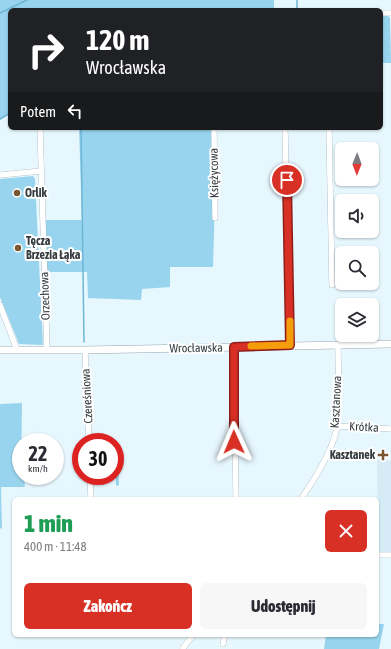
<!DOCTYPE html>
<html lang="pl">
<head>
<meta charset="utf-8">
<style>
	:root { --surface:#fff; --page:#f7f7f7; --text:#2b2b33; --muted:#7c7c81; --accent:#d93025 }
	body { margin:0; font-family:"Asap Condensed",sans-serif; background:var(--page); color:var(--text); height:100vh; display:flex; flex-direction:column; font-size:15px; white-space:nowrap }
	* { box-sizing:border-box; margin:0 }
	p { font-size:13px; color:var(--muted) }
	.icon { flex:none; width:22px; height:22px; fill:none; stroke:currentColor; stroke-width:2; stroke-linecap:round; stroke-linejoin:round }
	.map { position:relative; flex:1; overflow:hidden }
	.details { position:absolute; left:12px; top:497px; width:367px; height:140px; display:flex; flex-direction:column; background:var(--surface); border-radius:6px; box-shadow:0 1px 3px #0004 }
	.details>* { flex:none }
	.hud { position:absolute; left:8px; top:8px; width:375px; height:122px; border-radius:6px; box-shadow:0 1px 3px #0004; background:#202124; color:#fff; overflow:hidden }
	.needle { width:26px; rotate:181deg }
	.tools { position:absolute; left:335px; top:142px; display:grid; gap:8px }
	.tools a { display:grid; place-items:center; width:44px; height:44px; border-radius:6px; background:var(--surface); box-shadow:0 1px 3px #0004; font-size:20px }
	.speed { position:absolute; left:12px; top:433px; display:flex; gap:8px; font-size:20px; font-weight:700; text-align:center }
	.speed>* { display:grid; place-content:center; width:52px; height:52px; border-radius:50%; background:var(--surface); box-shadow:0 1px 3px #0004; line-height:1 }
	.speed small { font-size:10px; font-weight:400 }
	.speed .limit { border:6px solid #d22; background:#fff; color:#111 }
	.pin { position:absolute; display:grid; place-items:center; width:34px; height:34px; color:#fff; margin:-17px; border:2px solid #fff; border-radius:50%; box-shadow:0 1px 4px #0007 }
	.me { position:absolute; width:44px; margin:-22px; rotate:359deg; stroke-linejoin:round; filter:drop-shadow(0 0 3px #0008) }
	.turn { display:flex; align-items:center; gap:14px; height:84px; padding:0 12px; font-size:18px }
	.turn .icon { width:52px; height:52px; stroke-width:2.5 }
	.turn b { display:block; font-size:28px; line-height:34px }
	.then { display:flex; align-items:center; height:38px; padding:0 12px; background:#0003; gap:8px; font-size:15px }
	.round { display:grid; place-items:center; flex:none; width:42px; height:42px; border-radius:6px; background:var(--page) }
	.overview { display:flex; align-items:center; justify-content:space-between; height:68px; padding:0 12px }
	h1 { font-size:24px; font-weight:800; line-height:30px; color:#1e9e55 }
	.cta { display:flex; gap:8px; margin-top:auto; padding:8px 12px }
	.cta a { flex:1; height:46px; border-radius:6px; background:var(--accent); color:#fff; font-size:16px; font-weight:800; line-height:46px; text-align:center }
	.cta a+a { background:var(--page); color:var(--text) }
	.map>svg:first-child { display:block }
	.built { fill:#d5ecf6 }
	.green { fill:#99d4ee }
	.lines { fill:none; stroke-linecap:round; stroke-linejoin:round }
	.stream { stroke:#6cb6d5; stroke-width:1.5 }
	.minor-casing { stroke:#98a6ad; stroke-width:6 }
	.tertiary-casing { stroke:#98a6ad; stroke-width:8 }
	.minor { stroke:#fff; stroke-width:5.5 }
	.tertiary { stroke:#fff; stroke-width:7 }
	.route-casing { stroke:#8d1f18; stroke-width:10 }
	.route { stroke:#d93025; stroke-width:7 }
	.slow { stroke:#f59e0b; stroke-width:7 }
	.poi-dot { fill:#7a5730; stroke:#fff; stroke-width:1.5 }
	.labels { text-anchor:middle; stroke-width:4; stroke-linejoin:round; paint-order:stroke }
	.street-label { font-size:12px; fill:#363c3f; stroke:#fff }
	.poi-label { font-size:12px; font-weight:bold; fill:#363c3f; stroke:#fff; text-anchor:start }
</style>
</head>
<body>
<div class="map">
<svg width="391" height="649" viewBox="0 0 391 649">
	<rect width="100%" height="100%" fill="#e7f7fe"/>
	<path class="built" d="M377 460 391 461V552H378Z"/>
	<g class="green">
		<path d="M0 0H274V10H10V113L0 120Z"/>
		<path d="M381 16H388L390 18 391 63H381Z"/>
		<path d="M79 128H217L213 267H170V287L142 289 141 300 88 298 87 272H47L45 220H82Z"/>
		<path d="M33 176 35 179 43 345 19 344 0 297V179Z"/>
		<path d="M22 403 21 476H24L25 487H1L2 529 0 528V404Z"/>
		<path d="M115 443H117L119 485 116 486Z"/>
		<path d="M377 624H384L379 649H324L326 635H377Z"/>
	</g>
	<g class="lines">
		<g class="stream">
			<path d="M297 0V10"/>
			<path d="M0 13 27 0"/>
			<path d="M0 119 10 113"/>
			<path d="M81 128 84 342"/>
		</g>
		<defs>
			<g id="minor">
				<path d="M381 13H391"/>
				<path d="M40 128 47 350"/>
				<path d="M214 128 215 218"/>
				<path d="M285 128 290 345"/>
				<path d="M329 128 332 285"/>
				<path d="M0 175 41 171"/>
				<path d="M0 305 17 350"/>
				<path d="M234 347 236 499"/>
				<path d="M85 350 89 442"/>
				<path d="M337 426 391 429"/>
				<path d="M90 476 91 499"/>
				<path d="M301 499C314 480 335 448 337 425 340 398 338 371 338 344"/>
				<path d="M377 555H391"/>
				<path d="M223 644 225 635"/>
				<path d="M183 648 193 635"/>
			</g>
			<path id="tertiary" d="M0 350H85L391 344"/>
		</defs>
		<use href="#minor" class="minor-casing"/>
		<use href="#tertiary" class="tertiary-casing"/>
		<use href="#minor" class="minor"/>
		<use href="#tertiary" class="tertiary"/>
	</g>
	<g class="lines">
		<defs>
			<path id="route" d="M234 442V347L290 345 287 180"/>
		</defs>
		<use href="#route" class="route-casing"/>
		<use href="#route" class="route"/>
		<path class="slow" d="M251 346 290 345V321"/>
	</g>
	<g class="poi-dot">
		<circle cx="17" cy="193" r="4"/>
		<circle cx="18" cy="248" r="4"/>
		<path d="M381 449h4v4h4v4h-4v4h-4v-4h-4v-4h4z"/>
	</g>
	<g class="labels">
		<g class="street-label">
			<text transform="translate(214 173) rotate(-91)" y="4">Księżycowa</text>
			<text transform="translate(45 296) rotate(-92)" y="4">Orzechowa</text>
			<text transform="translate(196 348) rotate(-1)" y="4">Wrocławska</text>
			<text transform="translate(87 396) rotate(-93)" y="4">Czereśniowa</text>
			<text transform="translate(336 402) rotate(-87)" y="4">Kasztanowa</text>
			<text transform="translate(364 427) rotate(3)" y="4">Krótka</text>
		</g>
		<g class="poi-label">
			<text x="25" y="197">Orlik</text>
			<text x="26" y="245">Tęcza<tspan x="26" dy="14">Brzezia Łąka</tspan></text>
			<text x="375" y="459" text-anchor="end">Kasztanek</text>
		</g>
	</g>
</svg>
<div class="tools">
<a><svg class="needle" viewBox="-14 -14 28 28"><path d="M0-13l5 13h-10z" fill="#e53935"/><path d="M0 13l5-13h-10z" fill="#7c7c81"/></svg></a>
<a><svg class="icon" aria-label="sound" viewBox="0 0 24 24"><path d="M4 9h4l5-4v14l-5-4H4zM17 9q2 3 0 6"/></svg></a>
<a><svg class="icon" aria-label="search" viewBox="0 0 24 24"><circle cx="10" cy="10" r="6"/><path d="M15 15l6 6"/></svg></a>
<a><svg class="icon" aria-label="layers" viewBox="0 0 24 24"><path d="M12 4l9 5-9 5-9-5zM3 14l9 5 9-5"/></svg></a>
</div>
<div class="speed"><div>22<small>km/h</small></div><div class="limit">30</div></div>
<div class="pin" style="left:287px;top:180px;background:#d93025"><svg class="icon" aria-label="arrive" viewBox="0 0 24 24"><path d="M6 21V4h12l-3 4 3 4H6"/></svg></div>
<svg class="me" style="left:234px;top:442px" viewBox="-20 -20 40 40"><path d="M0-17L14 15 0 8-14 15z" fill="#d93025" stroke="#fff" stroke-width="4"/></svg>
<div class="hud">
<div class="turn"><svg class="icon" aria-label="right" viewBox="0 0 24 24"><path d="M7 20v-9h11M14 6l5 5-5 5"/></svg><div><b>120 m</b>Wrocławska</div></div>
<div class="then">Potem<svg class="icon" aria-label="left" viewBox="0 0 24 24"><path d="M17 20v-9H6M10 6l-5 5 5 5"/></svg></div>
</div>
<section class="details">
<div class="overview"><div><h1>1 min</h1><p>400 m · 11:48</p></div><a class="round" style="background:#d93025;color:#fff"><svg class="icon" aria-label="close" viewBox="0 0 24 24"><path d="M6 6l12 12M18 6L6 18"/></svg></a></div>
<div class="cta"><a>Zakończ</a><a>Udostępnij</a></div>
</section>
</div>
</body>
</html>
